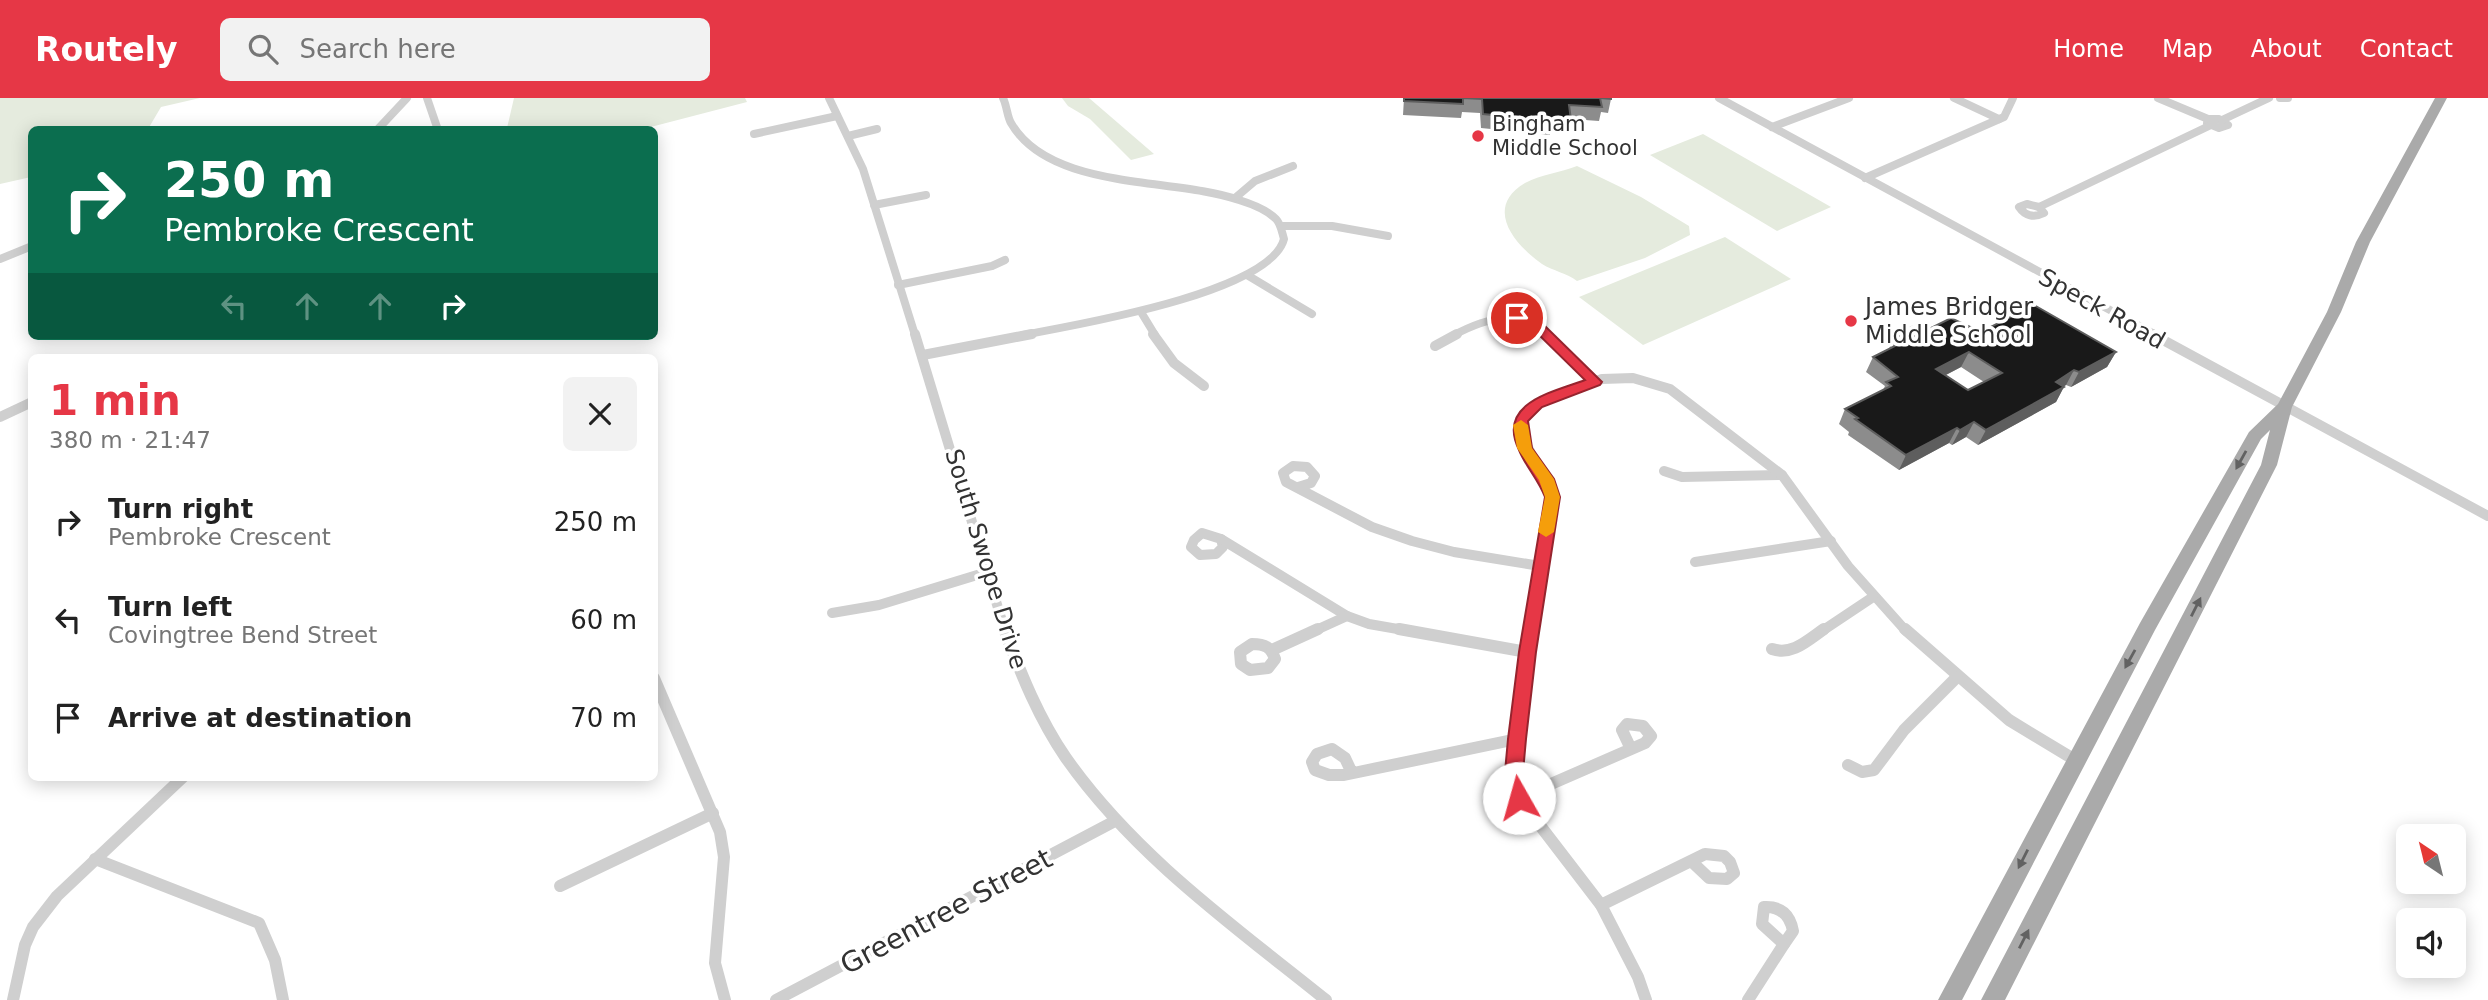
<!DOCTYPE html>
<html lang="en">
<head>
<meta charset="utf-8">
<style>
	:root { --surface:#fff; --page:#f2f2f2; --text:#222; --muted:#767676; --accent:#e63746 }
	body { margin:0; font-family:"DejaVu Sans",sans-serif; background:var(--page); color:var(--text); height:100vh; display:flex; flex-direction:column; font-size:26px; white-space:nowrap }
	* { box-sizing:border-box; margin:0 }
	p { font-size:23px; color:var(--muted) }
	.icon { flex:none; width:38px; height:38px; fill:none; stroke:currentColor; stroke-width:2; stroke-linecap:round; stroke-linejoin:round }
	.map { position:relative; flex:1; overflow:hidden }
	.sheet { position:absolute; left:28px; top:256px; width:630px; height:427px; display:flex; flex-direction:column; background:var(--surface); border-radius:10px; box-shadow:0 4px 18px #0003 }
	.sheet>* { flex:none }
	.banner { position:absolute; left:28px; top:28px; width:630px; height:214px; border-radius:10px; box-shadow:0 4px 18px #0003; background:#0b6e4f; color:#fff; overflow:hidden }
	.needle { width:46px; rotate:325deg }
	.buttons { position:absolute; left:2396px; top:726px; display:grid; gap:14px }
	.buttons a { display:grid; place-items:center; width:70px; height:70px; border-radius:10px; background:var(--surface); box-shadow:0 4px 18px #0003; font-size:35px }
	.pin { position:absolute; display:grid; place-items:center; width:60px; height:60px; color:#fff; margin:-30px; border:4px solid #fff; border-radius:50%; box-shadow:0 2px 7px #0007 }
	.me { position:absolute; width:77px; margin:-38px; rotate:353deg; stroke-linejoin:round; filter:drop-shadow(0 0 5px #0008) }
	.turn { display:flex; align-items:center; gap:24px; height:147px; padding:0 21px; font-size:32px }
	.turn .icon { width:91px; height:91px; stroke-width:2.5 }
	.turn b { display:block; font-size:49px; line-height:60px }
	.lanes { display:flex; align-items:center; height:66px; padding:0 21px; background:#0003; justify-content:center; gap:35px; direction:ltr }
	.lanes .off { opacity:.35 }
	.round { display:grid; place-items:center; flex:none; width:74px; height:74px; border-radius:10px; background:var(--page) }
	.summary { display:flex; align-items:center; justify-content:space-between; height:119px; padding:0 21px }
	h1 { font-size:42px; font-weight:700; line-height:52px; color:var(--accent) }
	ul { padding:0; list-style:none }
	li { display:flex; align-items:center; gap:21px; height:98px; padding:0 21px }
	li div { flex:1 }
	li b { display:block; font-size:26px }
	li em { font-style:normal }
	header { display:flex; align-items:center; gap:42px; box-sizing:border-box; height:98px; padding:0 35px; background:var(--accent); color:#fff }
	header strong { font-size:33px }
	nav { display:flex; gap:38px; margin-inline-start:auto; font-size:24px }
	.search { width:490px; height:63px; background:var(--page); display:flex; align-items:center; gap:18px; box-sizing:border-box; padding:0 24px; border-radius:10px; color:var(--muted); font-size:26px }
	.map>svg:first-child { display:block }
	.green { fill:#e5ebde }
	.lines { fill:none; stroke-linecap:round; stroke-linejoin:round }
	.street-far2 { stroke:#cfcfcf; stroke-width:8 }
	.street-far1 { stroke:#cfcfcf; stroke-width:10 }
	.street { stroke:#cfcfcf; stroke-width:12 }
	.primary { fill:#aaa; fill-rule:evenodd }
	.wall { fill:#8c8c8c; fill-rule:evenodd }
	.shaded-wall { fill:#5e5e5e }
	.building { fill:#191919; stroke:#5e5e5e; stroke-width:2; fill-rule:evenodd }
	.oneway { fill:#626262 }
	.route { fill:#e63746; stroke:#96242e; stroke-width:2 }
	.slow { fill:#f59e0b }
	.poi-dot { fill:#e63746; stroke:#fff; stroke-width:2.5 }
	.labels { text-anchor:middle; stroke-width:7; stroke-linejoin:round; paint-order:stroke }
	.far-poi-label { font-size:21px; fill:#323232; stroke:#fff; text-anchor:start }
	.poi-label { font-size:24px; fill:#323232; stroke:#fff; text-anchor:start }
	.street-label { font-size:24px; fill:#323232; stroke:#fff }
	.near-street-label { font-size:28px; fill:#323232; stroke:#fff }
</style>
</head>
<body>
<header>
<strong>Routely</strong>
<div class="search"><svg class="icon" aria-label="search" viewBox="0 0 24 24"><circle cx="10" cy="10" r="6"/><path d="M15 15l6 6"/></svg>Search here</div>
<nav><a>Home</a><a>Map</a><a>About</a><a>Contact</a></nav>
</header>
<div class="map">
<svg width="2488" height="902" viewBox="0 0 2488 902">
	<rect width="100%" height="100%" fill="#fff"/>
	<g class="green">
		<path d="M0 0H200L161 9 148 31 32 32 31 79 0 86Z"/>
		<path d="M514 0H745L747 4 643 31H500L507 30Z"/>
		<path d="M1062 0H1089L1154 56 1131 62 1090 21 1068 8Z"/>
		<path d="M1703 36 1831 109 1777 133 1650 57Z"/>
		<path d="M1577 68 1641 99 1689 128 1690 137 1645 160 1577 183C1567 175 1553 173 1542 166 1515 147 1483 110 1525 85 1542 76 1560 75 1577 68Z"/>
		<path d="M1725 139 1791 181 1643 247 1579 199Z"/>
	</g>
	<g class="lines">
		<g class="street-far2">
			<path d="M427 0 438 32"/>
			<path d="M829 0 863 71 915 237"/>
			<path d="M1003 0C1007 8 1007 18 1011 25 1050 93 1173 79 1239 102 1252 106 1266 111 1276 121 1281 126 1282 135 1284 141 1270 195 1075 227 1023 237"/>
			<path d="M1719 0 2156 237"/>
			<path d="M1954 0 1999 21"/>
			<path d="M2158 0 2208 21"/>
			<path d="M2280 0H2288"/>
			<path d="M2208 21H2219L2228 27 2219 30 2207 25Z"/>
			<path d="M2222 22 2269 0"/>
			<path d="M1772 29 1849 0"/>
			<path d="M377 32 407 0"/>
			<path d="M754 36 837 18"/>
			<path d="M848 38 877 31"/>
			<path d="M1865 80 2004 19 2013 0"/>
			<path d="M1235 100 1255 83 1293 68"/>
			<path d="M2027 106 2039 109 2044 115C2034 120 2025 118 2019 109Z"/>
			<path d="M874 107 926 97"/>
			<path d="M2039 109 2211 27"/>
			<path d="M1281 128H1332L1388 138"/>
			<path d="M0 161 32 148"/>
			<path d="M1247 177 1312 216"/>
			<path d="M898 187 992 168 1005 162"/>
			<path d="M1141 214 1155 237"/>
			<path d="M1454 237C1490 218 1514 213 1549 237"/>
		</g>
		<g class="street-far1">
			<path d="M915 236 1005 533"/>
			<path d="M1153 236 1174 265 1204 288"/>
			<path d="M1546 236 1595 284"/>
			<path d="M2152 236 2488 418"/>
			<path d="M1435 248 1457 236"/>
			<path d="M923 257 1032 236"/>
			<path d="M0 319 32 304"/>
			<path d="M1664 373 1682 379 1782 377"/>
			<path d="M1298 389 1311 385 1315 378 1307 369 1293 368 1283 375 1286 384 1372 429 1412 443 1454 454 1540 468"/>
			<path d="M1202 435 1221 441 1223 449 1216 456 1200 457 1191 449 1194 442Z"/>
			<path d="M1221 441 1347 518 1369 526 1409 533"/>
			<path d="M1695 464 1831 443"/>
			<path d="M832 515 879 507 987 474"/>
			<path d="M1314 533 1347 518"/>
			<path d="M1530 533 1552 399 1523 339 1522 327 1527 316 1537 305 1602 281 1633 280 1670 291 1782 377 1848 468 1906 533"/>
			<path d="M1822 533 1873 499"/>
		</g>
		<g class="street">
			<path d="M1004 531C1021 576 1039 621 1066 660 1135 758 1234 828 1326 902"/>
			<path d="M1399 531 1527 554"/>
			<path d="M1531 531 1514 673 1519 700 1601 807 1638 879 1646 902"/>
			<path d="M1905 531 2009 622 2075 662"/>
			<path d="M1252 546C1265 546 1271 549 1275 561L1268 570 1250 572 1241 566 1240 554Z"/>
			<path d="M1772 551C1792 558 1808 542 1824 531"/>
			<path d="M1272 552 1318 531"/>
			<path d="M654 580 720 734 724 759 715 865 725 902"/>
			<path d="M1848 667 1862 674 1874 672 1904 632 1957 579"/>
			<path d="M1352 675 1345 660 1332 651 1317 656 1312 664 1315 672 1329 677H1344L1517 641"/>
			<path d="M1519 700 1645 645 1651 638 1643 628 1627 626 1622 632 1631 651"/>
			<path d="M95 761 259 825 275 862 283 902"/>
			<path d="M560 788 713 715"/>
			<path d="M1601 807 1705 756 1724 758 1730 764 1734 775 1727 781 1709 780 1691 763"/>
			<path d="M1764 809C1781 808 1790 817 1793 833L1784 846 1762 826Z"/>
			<path d="M13 902 25 847 33 829 57 798 183 679"/>
			<path d="M776 902 1115 723"/>
			<path d="M1748 902 1784 846"/>
		</g>
		<path class="primary" d="M2435 0H2447L2370 144 2341 214 2292 309 2277 367 2005 902H1981L2261 367 2270 332 2261 341 2155 532 1962 902H1938L2140 525 2249 334 2278 306 2327 214 2356 144Z"/>
	</g>
	<g class="wall">
		<path d="M1404 0 1611 1 1608 15 1601 14 1599 23 1571 21 1568 36 1550 34V37L1481 30 1480 15 1462 14 1461 20 1403 17Z"/>
		<path d="M1981 234 2116 254 2107 269 2071 289 2066 287 2064 288 2056 304 1978 347 1966 339 1952 347 1949 345 1899 372 1848 337 1849 334 1839 326 1845 311 1883 292 1885 288 1866 274 1873 259 1889 251 1894 238 1921 235ZM1961 269 1984 284 1968 292 1946 277Z"/>
	</g>
	<g class="shaded-wall">
		<path d="M1969 254 1961 269 1928 286 1936 271Z"/>
		<path d="M2116 254 2107 269 2071 289 2079 274Z"/>
		<path d="M2074 272 2066 287 2055 294 2064 289 2056 304 1978 347 1986 332Z"/>
		<path d="M1974 324 1966 339 1952 347 1960 332Z"/>
		<path d="M1957 330 1949 345 1899 372 1906 357Z"/>
	</g>
	<g class="building">
		<path d="M1404 0H1611V1L1600 0 1602 9 1569 7 1571 22 1552 20V23L1483 16 1482 1 1463 0V6L1404 3Z"/>
		<path d="M2034 207 2116 254 2079 274 2074 272 2056 284 2064 289 1986 332 1974 324 1960 332 1957 330 1906 357 1855 321 1858 320 1845 311 1891 288 1886 284 1898 279 1873 259 1903 244 1894 238 1912 229 1921 235 1951 220 1981 234ZM1969 254 2002 275 1968 292 1936 271Z"/>
	</g>
	<defs><path id="oneway-solid" d="M-6-.8H1V-3.2L6.5 0L1 3.2V.8H-6Z" transform="scale(1.75)"/></defs>
	<g class="oneway">
		<use href="#oneway-solid" transform="translate(2241 362) rotate(119)"/>
		<use href="#oneway-solid" transform="translate(2196 509) rotate(-63)"/>
		<use href="#oneway-solid" transform="translate(2130 561) rotate(119)"/>
		<use href="#oneway-solid" transform="translate(2023 761) rotate(117)"/>
		<use href="#oneway-solid" transform="translate(2024 841) rotate(-63)"/>
	</g>
	<path class="route" d="M1517 216 1543 226 1602 284 1600 287 1542 309 1528 323 1532 350 1554 381 1560 399 1536 554 1526 641 1523 674 1528 700 1526 705 1519 708 1512 705 1505 674 1508 641 1519 554 1545 399C1538 381 1526 369 1519 352 1496 305 1553 294 1585 282L1534 232 1513 222V217Z"/>
	<path class="slow" d="M1521 322 1528 327 1532 350 1554 381 1560 399 1554 434 1546 439 1538 434 1545 399 1539 382 1517 350 1513 327Z"/>
	<g class="poi-dot">
		<circle cx="1478" cy="38" r="7"/>
		<circle cx="1851" cy="223" r="7"/>
	</g>
	<g class="labels">
		<g class="far-poi-label">
			<text x="1492" y="33">Bingham<tspan x="1492" dy="24">Middle School</tspan></text>
		</g>
		<g class="poi-label">
			<text x="1865" y="217">James Bridger<tspan x="1865" dy="28">Middle School</tspan></text>
		</g>
		<g class="street-label">
			<text transform="translate(2102 211) rotate(29)" y="8">Speck Road</text>
			<text transform="translate(986 461) rotate(73)" y="8">South Swope Drive</text>
		</g>
		<g class="near-street-label">
			<text transform="translate(946 813) rotate(-28)" y="10">Greentree Street</text>
		</g>
	</g>
</svg>
<div class="buttons">
<a><svg class="needle" viewBox="-14 -14 28 28"><path d="M0-13l5 13h-10z" fill="#e53935"/><path d="M0 13l5-13h-10z" fill="#767676"/></svg></a>
<a><svg class="icon" aria-label="sound" viewBox="0 0 24 24"><path d="M4 9h4l5-4v14l-5-4H4zM17 9q2 3 0 6"/></svg></a>
</div>
<div class="pin" style="left:1517px;top:220px;background:#d93025"><svg class="icon" aria-label="arrive" viewBox="0 0 24 24"><path d="M6 21V4h12l-3 4 3 4H6"/></svg></div>
<svg class="me" style="left:1519px;top:700px" viewBox="-20 -20 40 40"><circle r="19" fill="#fff"/><path d="M0-13L10 11 0 6-10 11z" fill="#e63746"/></svg>
<div class="banner">
<div class="turn"><svg class="icon" aria-label="right" viewBox="0 0 24 24"><path d="M7 20v-9h11M14 6l5 5-5 5"/></svg><div><b>250 m</b>Pembroke Crescent</div></div>
<div class="lanes"><svg class="icon off" aria-label="left" viewBox="0 0 24 24"><path d="M17 20v-9H6M10 6l-5 5 5 5"/></svg><svg class="icon off" aria-label="ahead" viewBox="0 0 24 24"><path d="M12 20V5M6 11l6-6 6 6"/></svg><svg class="icon off" aria-label="ahead" viewBox="0 0 24 24"><path d="M12 20V5M6 11l6-6 6 6"/></svg><svg class="icon" aria-label="right" viewBox="0 0 24 24"><path d="M7 20v-9h11M14 6l5 5-5 5"/></svg></div>
</div>
<section class="sheet">
<div class="summary"><div><h1>1 min</h1><p>380 m · 21:47</p></div><a class="round"><svg class="icon" aria-label="close" viewBox="0 0 24 24"><path d="M6 6l12 12M18 6L6 18"/></svg></a></div>
<ul>
<li><svg class="icon" aria-label="right" viewBox="0 0 24 24"><path d="M7 20v-9h11M14 6l5 5-5 5"/></svg><div><b>Turn right</b><p>Pembroke Crescent</p></div><em>250 m</em></li>
<li><svg class="icon" aria-label="left" viewBox="0 0 24 24"><path d="M17 20v-9H6M10 6l-5 5 5 5"/></svg><div><b>Turn left</b><p>Covingtree Bend Street</p></div><em>60 m</em></li>
<li><svg class="icon" aria-label="arrive" viewBox="0 0 24 24"><path d="M6 21V4h12l-3 4 3 4H6"/></svg><div><b>Arrive at destination</b></div><em>70 m</em></li>
</ul>
</section>
</div>
</body>
</html>
